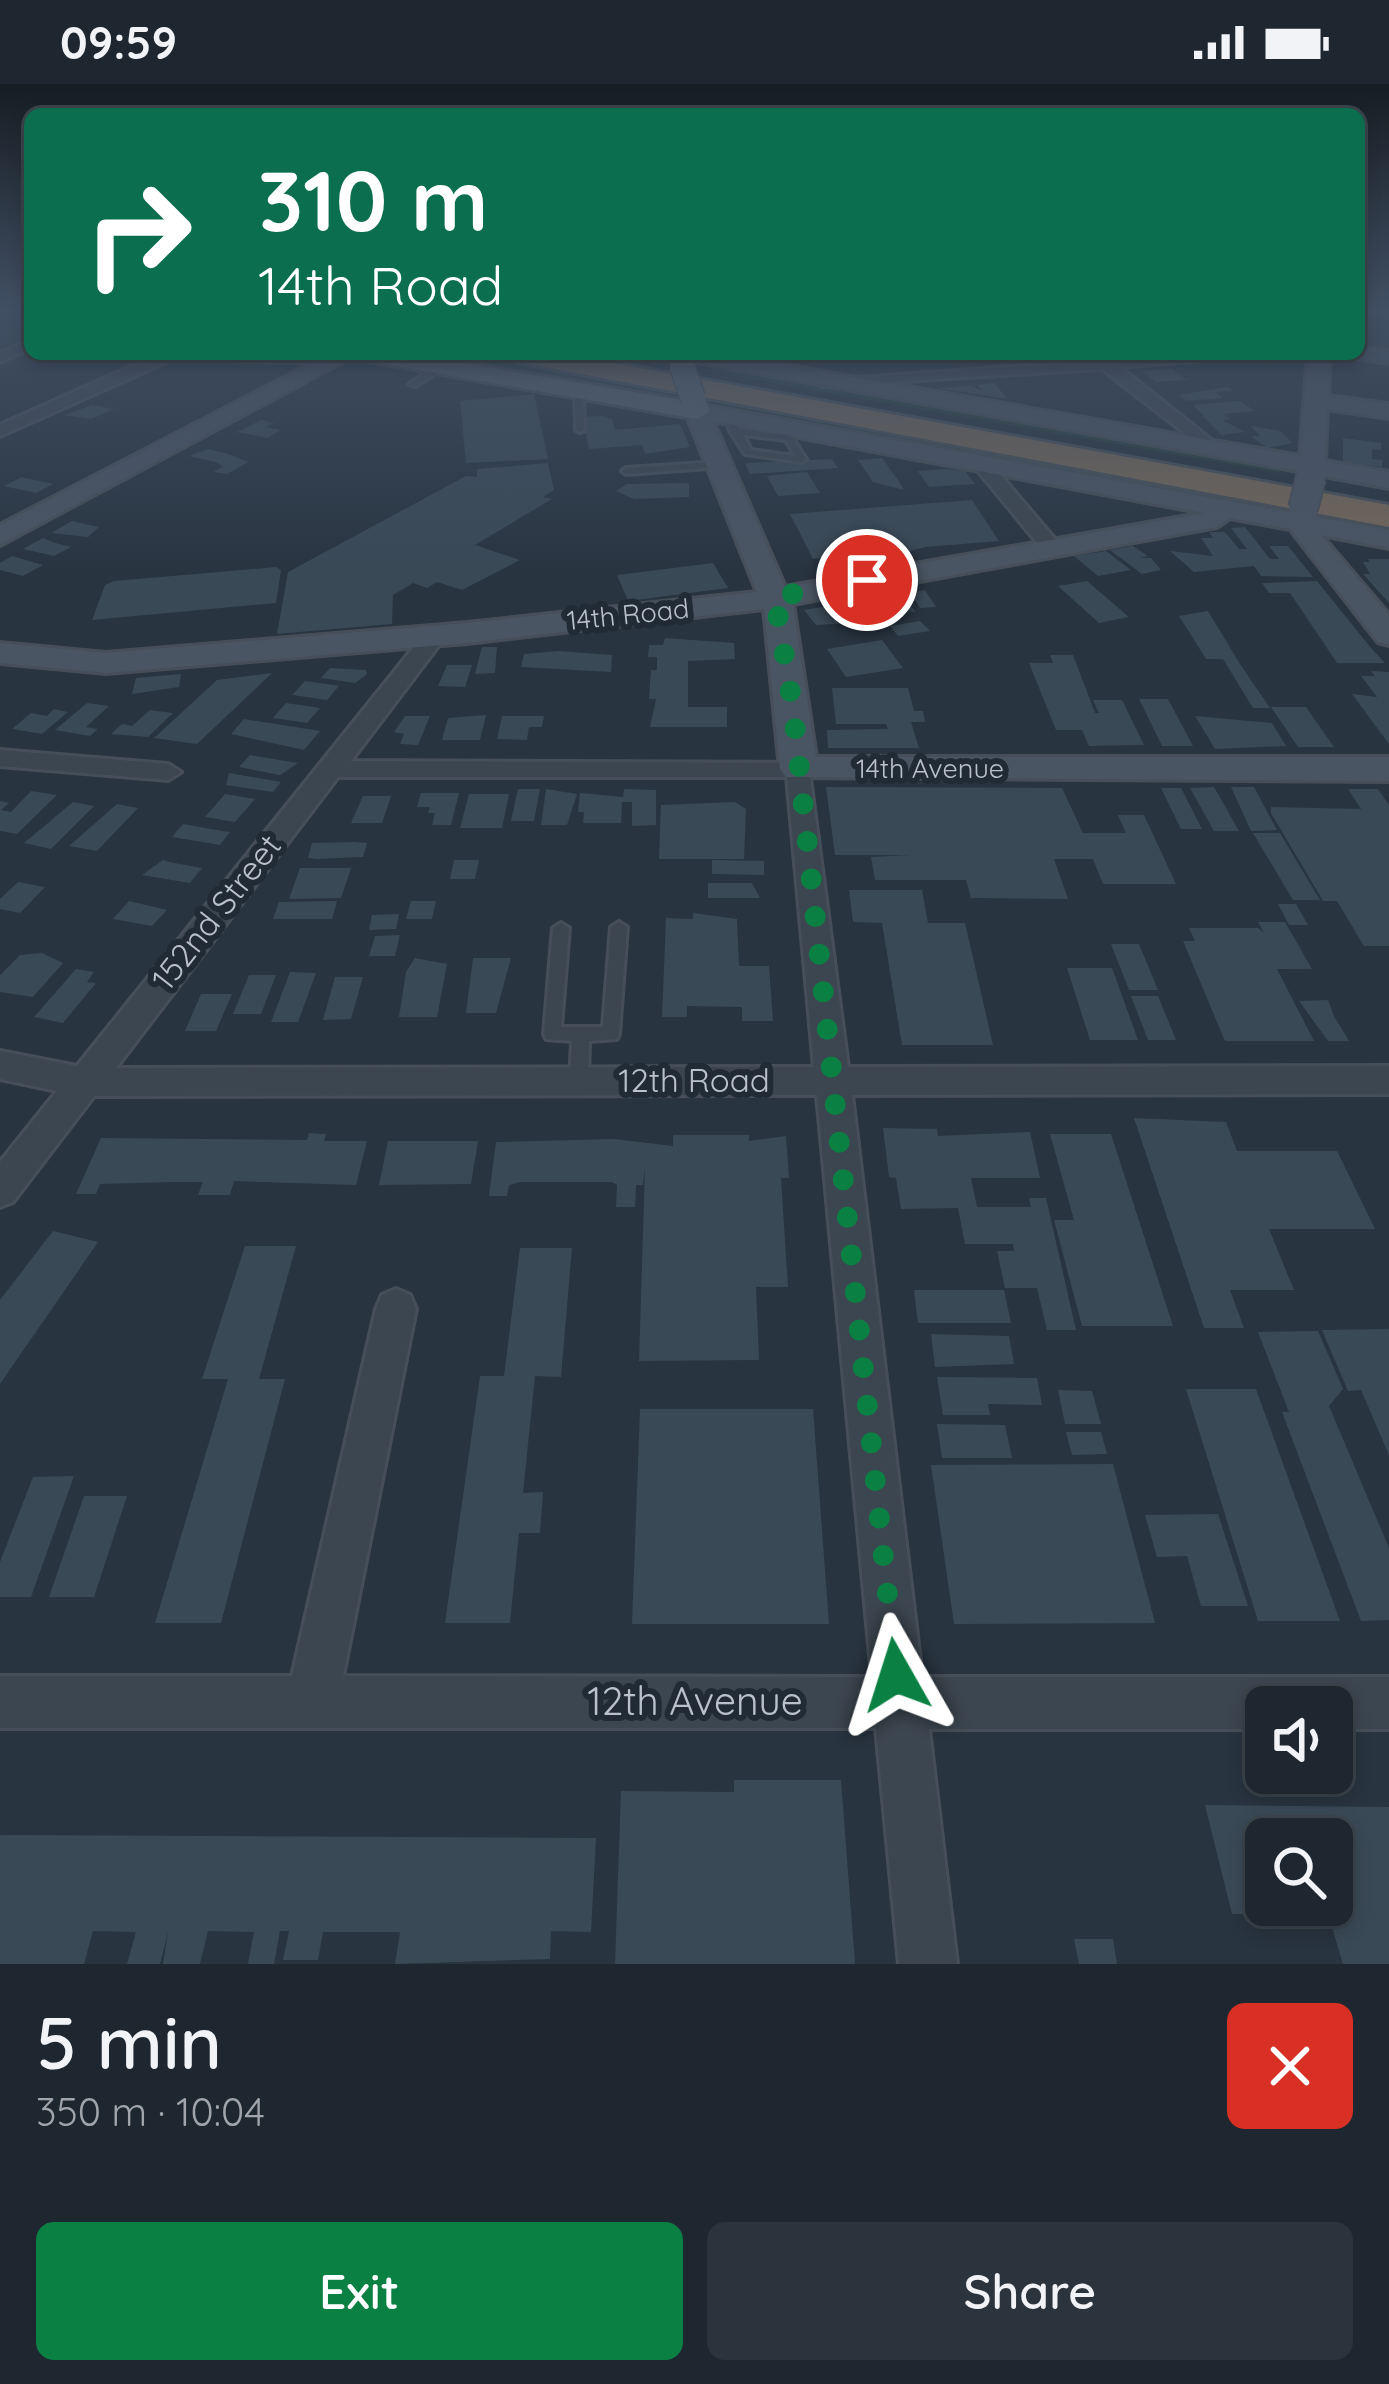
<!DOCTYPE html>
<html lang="en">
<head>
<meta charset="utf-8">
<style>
	:root { --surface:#1e2730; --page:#2b333c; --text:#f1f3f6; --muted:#a1a5ab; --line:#3c444c; --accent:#0b8043 }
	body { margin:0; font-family:Quicksand,sans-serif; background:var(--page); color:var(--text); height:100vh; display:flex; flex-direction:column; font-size:45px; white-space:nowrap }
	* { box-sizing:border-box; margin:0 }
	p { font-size:39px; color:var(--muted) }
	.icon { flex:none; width:66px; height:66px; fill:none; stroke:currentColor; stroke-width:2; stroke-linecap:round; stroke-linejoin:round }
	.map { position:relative; height:1880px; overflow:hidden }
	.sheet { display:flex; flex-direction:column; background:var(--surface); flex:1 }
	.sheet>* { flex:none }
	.hud { position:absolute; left:24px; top:24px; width:1341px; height:252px; border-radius:18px; box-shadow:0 6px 18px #0003,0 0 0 3px var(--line); background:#0b6e4f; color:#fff; overflow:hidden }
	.tools { position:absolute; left:1245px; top:1602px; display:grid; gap:24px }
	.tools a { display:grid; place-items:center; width:108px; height:108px; border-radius:18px; background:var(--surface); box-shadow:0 6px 18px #0003,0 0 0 3px var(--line); font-size:60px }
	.pin { position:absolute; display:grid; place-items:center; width:102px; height:102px; color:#fff; margin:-51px; border:6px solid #fff; border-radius:50%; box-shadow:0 3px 12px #0007 }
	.me { position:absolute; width:132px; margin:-66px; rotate:354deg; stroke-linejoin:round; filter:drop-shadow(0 0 9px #0008) }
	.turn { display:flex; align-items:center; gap:42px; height:252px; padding:0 36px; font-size:54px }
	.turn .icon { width:156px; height:156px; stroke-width:2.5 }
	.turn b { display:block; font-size:84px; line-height:102px }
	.round { display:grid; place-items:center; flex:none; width:126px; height:126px; border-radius:18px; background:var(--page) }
	.overview { display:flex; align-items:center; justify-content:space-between; height:204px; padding:0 36px }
	h1 { font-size:72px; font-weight:600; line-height:90px }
	.primary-button { display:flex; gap:24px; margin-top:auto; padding:24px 36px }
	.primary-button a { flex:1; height:138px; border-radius:18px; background:var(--accent); color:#fff; font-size:48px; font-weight:600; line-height:138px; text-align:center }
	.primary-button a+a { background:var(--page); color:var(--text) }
	.status { display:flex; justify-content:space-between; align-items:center; height:84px; padding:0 60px; background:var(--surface); direction:ltr }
	.status svg { height:33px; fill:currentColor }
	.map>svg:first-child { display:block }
	.green { fill:#2a4041 }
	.building { fill:#3a4956; fill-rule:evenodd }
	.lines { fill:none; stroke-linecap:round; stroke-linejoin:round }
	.lane-casing { stroke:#464f59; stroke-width:6 }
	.street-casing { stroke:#464f59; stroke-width:6 }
	.secondary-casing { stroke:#464f59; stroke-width:6 }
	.primary-casing { stroke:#464f59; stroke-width:6 }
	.highway-casing { stroke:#47515a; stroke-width:6 }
	.lane { fill:#3c4650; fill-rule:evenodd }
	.street { fill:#3c4650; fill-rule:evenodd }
	.secondary { fill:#4a5563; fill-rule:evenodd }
	.primary { fill:#5a6570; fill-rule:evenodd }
	.highway { fill:#75685a; fill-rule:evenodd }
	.secondary-bridge-casing { stroke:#464f59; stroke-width:32; stroke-linecap:butt }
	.primary-bridge-casing { stroke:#464f59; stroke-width:27; stroke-linecap:butt }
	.secondary-bridge { stroke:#4a5563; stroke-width:28 }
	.primary-bridge { stroke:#5a6570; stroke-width:24 }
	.route { stroke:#0b8043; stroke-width:21; stroke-dasharray:0 37.8 }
	.labels { text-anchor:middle; stroke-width:12; stroke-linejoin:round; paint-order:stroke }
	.far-street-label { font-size:27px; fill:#b9c1ca; stroke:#212b35 }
	.street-label { font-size:33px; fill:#b9c1ca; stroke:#212b35 }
	.near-street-label { font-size:39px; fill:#b9c1ca; stroke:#212b35 }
</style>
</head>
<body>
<div class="status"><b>09:59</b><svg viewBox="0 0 49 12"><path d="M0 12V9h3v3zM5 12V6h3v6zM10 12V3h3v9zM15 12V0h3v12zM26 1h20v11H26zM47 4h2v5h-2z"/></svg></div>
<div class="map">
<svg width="1389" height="1880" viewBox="0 0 1389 1880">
	<rect width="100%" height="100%" fill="#283440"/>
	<g class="green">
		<path d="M397 270C485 270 577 288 667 301L668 309 658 314Z"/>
		<path d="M716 281 1269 381 1285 390 706 287Z"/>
		<path d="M712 309 1258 416 1250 422 721 325Z"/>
	</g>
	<g class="building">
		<path d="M1172 285 1187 296 1156 298 1141 287Z"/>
		<path d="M994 299 1008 315 936 304 971 302 984 307 977 301Z"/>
		<path d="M1227 303 1233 307 1215 308 1223 314 1187 317 1179 311Z"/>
		<path d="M534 310 548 375 466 379 460 317Z"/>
		<path d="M1240 317 1255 327 1223 330 1231 335 1222 336 1245 348 1221 351 1193 321Z"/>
		<path d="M92 321 114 325 91 335 65 331Z"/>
		<path d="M602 332 612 335 615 346 680 340 690 363 645 370 642 361 589 365 582 333Z"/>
		<path d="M261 336 274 339 265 343 281 346 268 354 237 348Z"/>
		<path d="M1251 342 1280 347 1293 359 1267 364 1251 352H1260Z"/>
		<path d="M1343 354 1381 359V366L1372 365V375L1382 376V383L1343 378Z"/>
		<path d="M208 365 228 370 248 378 227 390 214 388 223 382 215 378 189 372Z"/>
		<path d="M882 374 898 396 904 406 873 398 858 376Z"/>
		<path d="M832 375 838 384 750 390 745 379Z"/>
		<path d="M548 379 554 406 543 413 552 415 475 461 520 476 462 506 437 498 427 504 413 499 393 511 392 540 277 550 288 488 466 392 477 393V385Z"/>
		<path d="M947 385 965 387 975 400 929 403 918 387Z"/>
		<path d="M807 388 820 409 778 412 767 392Z"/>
		<path d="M20 394 21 393 53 400 36 409 4 402Z"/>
		<path d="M689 399V413L634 415 616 407 627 400Z"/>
		<path d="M972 416 999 457 925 463 878 476 880 467 813 475 790 430Z"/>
		<path d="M72 437 85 440 99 443 88 453 51 449Z"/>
		<path d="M1245 443 1270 475H1279L1269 462H1288L1313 493 1261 492 1254 482 1194 488 1170 467 1213 472 1201 454H1213L1209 448H1225L1239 465H1247L1231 444Z"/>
		<path d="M43 454 55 459 71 463 54 472 23 465Z"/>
		<path d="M1133 462 1148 472 1139 474H1151L1161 486 1142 490 1110 466Z"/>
		<path d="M1106 467 1131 486 1098 492 1074 472Z"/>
		<path d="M12 472 43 481 23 492 0 486V479Z"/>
		<path d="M1367 475H1389V519L1363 490H1370L1363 478H1370Z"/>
		<path d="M713 479 728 504 628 517 617 491Z"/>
		<path d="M276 483 281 486 276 519 92 536 105 501 114 497Z"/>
		<path d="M1087 497 1129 533 1099 539 1058 502Z"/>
		<path d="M1317 497 1371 564 1385 579H1337L1290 509H1269L1262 499Z"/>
		<path d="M906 502 912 508 925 506 936 523 920 524 912 511 898 504Z"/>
		<path d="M895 506 898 508 916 528 892 525 880 511Z"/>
		<path d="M876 512 887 526 880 527 890 537 877 540 857 513Z"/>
		<path d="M851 518 867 538 816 541 804 526Z"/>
		<path d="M1208 527 1240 580 1270 624H1253L1223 575H1206L1179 532Z"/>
		<path d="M920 537 930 547 898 552 890 542Z"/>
		<path d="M665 554 734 559 735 575 688 577V623H727V643H650L656 615H649L651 586H657V573H648L649 561H663Z"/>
		<path d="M882 556 903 584 846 593 827 565Z"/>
		<path d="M482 563H497L495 589 475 590Z"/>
		<path d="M558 567 612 571 611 588 521 583 524 570Z"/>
		<path d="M1050 571H1073L1095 629H1099L1093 616H1122L1144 661 1089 662 1082 646H1056L1029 579H1053Z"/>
		<path d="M447 581H472L465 603 438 602Z"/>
		<path d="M330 584 366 586 367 590 355 599 321 594Z"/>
		<path d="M1371 587 1389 588V660L1352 610 1377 613 1361 592H1375Z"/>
		<path d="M272 589 197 660 154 654 217 596Z"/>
		<path d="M181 590 179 603 132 610 136 594Z"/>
		<path d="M305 597 334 601 339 602 327 616 292 611Z"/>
		<path d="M832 604H908L914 627H923L925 638H911L919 664H828L827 646 888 645 886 640H836Z"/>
		<path d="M1139 615H1168L1193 662H1162Z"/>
		<path d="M87 619 109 622 86 643 98 645 90 652 55 646Z"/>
		<path d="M286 619 320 624 307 639 273 634Z"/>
		<path d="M1271 623H1306L1334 663H1298Z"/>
		<path d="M54 625 68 628 42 650 12 645 31 629 47 632Z"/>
		<path d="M150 626 173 629 148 653 111 650 122 640 132 642Z"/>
		<path d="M486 631 480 656H442L448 634Z"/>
		<path d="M405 632H430L418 661 400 660 404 650 394 648Z"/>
		<path d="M502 632H544L542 643H529L527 656 497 655Z"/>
		<path d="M1195 632 1272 639 1286 662 1215 665Z"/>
		<path d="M244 635 320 647 304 666 231 650Z"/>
		<path d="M250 671 298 679 280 691 239 683Z"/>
		<path d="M229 689 281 698 273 708 226 701Z"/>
		<path d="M826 703 1062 704 1083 749H1126L1118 731H1144L1176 800H1103L1093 775H1054L1068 815 971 814 966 796H875L871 773 910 771H835Z"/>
		<path d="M1214 703 1239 747H1214L1190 704Z"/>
		<path d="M1231 703H1254L1277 746 1251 747Z"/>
		<path d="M1161 704H1181L1202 745H1181Z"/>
		<path d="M518 705H540L534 737H511Z"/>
		<path d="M546 705 577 710 567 741H541Z"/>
		<path d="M624 705 656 706V741L632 742V718H622L621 739H583L584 728H578L580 709 623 713Z"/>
		<path d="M1348 705H1378L1389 721V862H1364L1337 817H1323L1271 729V723L1361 725Z"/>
		<path d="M31 707 57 711 17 750 0 747V717L9 719 1 726 11 728Z"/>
		<path d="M421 709H459L451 741H432L435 729H428L430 723H417Z"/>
		<path d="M225 710 255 715 235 738 205 733Z"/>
		<path d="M469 710H509L502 744H460Z"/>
		<path d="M363 712H391L382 739H351Z"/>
		<path d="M73 718 94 722 51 765 24 759Z"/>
		<path d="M735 718 746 725 744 775H659L661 721Z"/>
		<path d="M117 720 138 724 97 767 69 762Z"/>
		<path d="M183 740 222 747 230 748 220 761 172 753Z"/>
		<path d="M1253 749H1280L1320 816H1293Z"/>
		<path d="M312 759 355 758 367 759 363 773 317 775 308 774Z"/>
		<path d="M163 776 169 778 202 784 190 799 142 791Z"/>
		<path d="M454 776H479L475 795H450Z"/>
		<path d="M712 776 764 777V791L712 790Z"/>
		<path d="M300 784H351L341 814 289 815Z"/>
		<path d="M18 798 45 803 20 829 0 825V815Z"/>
		<path d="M708 799H752L760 814H708Z"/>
		<path d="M849 806H922L928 839H965L993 961H902L882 839 853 838Z"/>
		<path d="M129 817 167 826 152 842 113 835Z"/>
		<path d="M337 817 332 835H273L279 818Z"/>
		<path d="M411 817H436L432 835H406Z"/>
		<path d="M1278 820H1296L1308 841H1289Z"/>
		<path d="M693 829 737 835 739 882H769L773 937H742V923L687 922V933H662L666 834 693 835Z"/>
		<path d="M399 830 396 845 369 846 372 831Z"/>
		<path d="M1258 838H1285L1312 885H1277L1314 957H1225L1183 857H1195L1189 844H1258L1264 849Z"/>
		<path d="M400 851 395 872H369L375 852Z"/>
		<path d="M1111 860H1139L1158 906H1129Z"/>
		<path d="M42 869 63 879 33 913 0 908V891L20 871Z"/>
		<path d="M415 874 447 880 437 933H399L406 888Z"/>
		<path d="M473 874H511L496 929H466Z"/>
		<path d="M1067 884H1112L1138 956H1090Z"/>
		<path d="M76 885 94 888 87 898 96 899 63 939 34 933Z"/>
		<path d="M290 888 316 889 298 938H271Z"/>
		<path d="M249 891H276L261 930H233Z"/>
		<path d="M335 893H363L351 935 323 936Z"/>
		<path d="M201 910H232L216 947H185Z"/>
		<path d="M1131 912H1158L1176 956H1148Z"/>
		<path d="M1328 916 1334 932 1349 957H1328L1299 917Z"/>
		<path d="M1134 1034 1226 1038 1237 1067H1337L1375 1145H1269L1294 1206H1230L1244 1244H1204Z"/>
		<path d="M883 1044 937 1045 938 1052 1030 1048 1040 1094H945H971L977 1123H1031L1029 1114H1046L1076 1246H1047L1037 1204H1005L997 1167H1014L1013 1160H965L958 1124 901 1125 896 1094 889 1093Z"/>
		<path d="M309 1049 326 1050 324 1057H367L356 1101 234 1097 230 1111H198L203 1098H172L100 1100 96 1110H76L101 1054 307 1056Z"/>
		<path d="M1050 1050H1111L1173 1242H1082L1054 1136H1074Z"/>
		<path d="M673 1051H749V1057L786 1052 789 1094H781L788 1203H756L759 1276 639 1277 645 1084 643 1101H636L635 1123H616L617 1101 612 1098H520L509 1101 507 1112H489L496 1058 614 1055 673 1062Z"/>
		<path d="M388 1057H478L471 1100 379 1101Z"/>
		<path d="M53 1147 98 1158 0 1300V1216Z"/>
		<path d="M245 1162H296L259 1295H285L221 1539H155L228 1295H202Z"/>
		<path d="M520 1164H572L561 1293 535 1292 523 1409 543 1408 540 1449H519L510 1539H445L480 1292H504Z"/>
		<path d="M914 1206H1004L1011 1239H918Z"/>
		<path d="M1389 1245V1371L1361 1306 1348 1307 1322 1246Z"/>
		<path d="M1318 1247 1343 1305 1329 1322 1389 1464V1536L1361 1537 1282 1328H1289L1258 1248Z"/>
		<path d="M931 1250 1009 1252 1014 1280 935 1283Z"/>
		<path d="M937 1293 1037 1294 1042 1321 988 1320 990 1331H943Z"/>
		<path d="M1186 1305H1256L1340 1537H1258Z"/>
		<path d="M1058 1306 1092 1307 1101 1340H1065Z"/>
		<path d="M640 1325H813L829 1540H632Z"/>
		<path d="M937 1340 1005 1341 1012 1374H942Z"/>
		<path d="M1066 1348H1101L1107 1370 1072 1371Z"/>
		<path d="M1113 1380 1155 1539 954 1540 931 1381Z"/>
		<path d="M74 1392 31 1513H0V1478L33 1393Z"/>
		<path d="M84 1412H127L94 1513H49Z"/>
		<path d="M1218 1430 1248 1522H1201L1187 1472 1157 1473 1145 1431Z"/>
		<path d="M734 1696H841L855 1880H615L621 1707 734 1708Z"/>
		<path d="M1205 1721 1389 1723V1880H1343L1328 1830H1232ZM1266 1755H1332V1821H1266Z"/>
		<path d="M0 1751 596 1754 591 1848 551 1847 550 1875 395 1880 400 1848H323L318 1876H283L289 1847H280L274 1880H248L254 1848 208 1847 200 1880H163L168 1848 160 1880H127L136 1848 93 1847 84 1880H0Z"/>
		<path d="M1074 1855H1113L1117 1880H1079Z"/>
	</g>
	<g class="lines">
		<defs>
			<g id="lane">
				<path d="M438 281 445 283 416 302 409 300Z"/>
				<path d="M579 304 583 306 584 346 580 348 576 346 575 306Z"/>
				<path d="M725 330H731L739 345 782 351 776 341 783 339 806 375 802 378 745 370 730 347ZM743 351 786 356 795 372 751 366Z"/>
				<path d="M718 378 722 381 721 383 626 390 622 387 626 384Z"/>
				<path d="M619 838 627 843 619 950 617 955 589 957 588 997 585 1002H573L570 997 572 957 546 955 544 950 553 844 561 839 569 844 561 943H603L611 843Z"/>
			</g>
			<g id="street">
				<path d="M1360 226H1389V232Z"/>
				<path d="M30 256V265L0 278V269Z"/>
				<path d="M159 270H316L343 275 336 279 173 275 0 352V341Z"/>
				<path d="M1196 270H1276L1120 283 1219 362V370L1213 371 1102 285 822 302 814 297Z"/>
				<path d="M975 375H987L1058 459V467H1044L975 383Z"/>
				<path d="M426 548 445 553 351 677 808 679 848 983 1389 982V1010L852 1011 922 1593H1389V1645H1332V1623H1266V1645H929L957 1880H899L876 1644H0V1592H292L376 1225 382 1211 396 1205 410 1211 416 1225 343 1592 872 1593 817 1011 94 1012 13 1118 0 1123V1078L57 1007 0 995V967L77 982ZM338 693H787L814 983 116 984Z"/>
				<path d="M0 666 168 680 181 688 168 696 0 682Z"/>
			</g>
			<g id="secondary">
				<path d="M1359 263 1389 267V279L1352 273Z"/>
				<path d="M330 270H357L0 461V441Z"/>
				<path d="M674 270H721L1300 372 1308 270H1330L1328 312 1389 320V334L1327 325 1325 377 1389 388V404L1324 392 1311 401 1302 399 1298 387 685 276Z"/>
				<path d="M697 320 1289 428 1293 419H1313L1317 433 1389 446V464L1321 451 1389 531V561L1378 558 1290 445 1230 434 1217 443 793 520 816 673H1389V697L786 693 780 685 764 525 467 559 106 589 0 579V559L106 569 467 539 757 508 685 327ZM713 337 1204 429 785 503Z"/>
			</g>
			<path id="primary" d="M356 270H410L681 316 693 306 702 309 710 327 697 335 368 277Z"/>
			<path id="highway" d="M504 270H563L1389 421V443L518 278Z"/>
		</defs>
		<use href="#lane" class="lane-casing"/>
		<use href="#street" class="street-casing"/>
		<use href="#secondary" class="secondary-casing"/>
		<use href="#primary" class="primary-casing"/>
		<use href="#highway" class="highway-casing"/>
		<use href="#lane" class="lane"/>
		<use href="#street" class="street"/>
		<use href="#secondary" class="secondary"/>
		<use href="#primary" class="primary"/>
		<use href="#highway" class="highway"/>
		<defs>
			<path id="secondary-bridge" d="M1303 425 1311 393"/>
			<path id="primary-bridge" d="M682 282 693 314"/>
		</defs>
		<use href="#secondary-bridge" class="secondary-bridge-casing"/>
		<use href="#primary-bridge" class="primary-bridge-casing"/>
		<use href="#secondary-bridge" class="secondary-bridge"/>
		<use href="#primary-bridge" class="primary-bridge"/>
	</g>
	<linearGradient id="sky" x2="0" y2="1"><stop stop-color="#161d23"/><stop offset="0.46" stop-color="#425064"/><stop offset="1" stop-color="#425064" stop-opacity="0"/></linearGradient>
	<rect width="1389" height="489" fill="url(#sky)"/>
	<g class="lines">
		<path class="route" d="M867 496 775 513 793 624 896 1591"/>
	</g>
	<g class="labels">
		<g class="far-street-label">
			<text transform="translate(628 531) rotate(-6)" y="9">14th Road</text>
			<text x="930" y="694">14th Avenue</text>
		</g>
		<g class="street-label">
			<text transform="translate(216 828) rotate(-52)" y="12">152nd Street</text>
			<text x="694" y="1008">12th Road</text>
		</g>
		<g class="near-street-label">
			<text x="695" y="1631">12th Avenue</text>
		</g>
	</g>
</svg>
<div class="tools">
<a><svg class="icon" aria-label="sound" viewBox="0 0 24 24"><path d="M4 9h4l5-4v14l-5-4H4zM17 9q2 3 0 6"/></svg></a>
<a><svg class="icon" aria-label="search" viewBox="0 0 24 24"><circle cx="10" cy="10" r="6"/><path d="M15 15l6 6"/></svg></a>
</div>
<div class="pin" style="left:867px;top:496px;background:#d93025"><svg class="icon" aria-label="arrive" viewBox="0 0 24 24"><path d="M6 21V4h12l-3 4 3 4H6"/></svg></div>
<svg class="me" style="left:896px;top:1591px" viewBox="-20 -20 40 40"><path d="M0-17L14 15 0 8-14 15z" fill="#0b8043" stroke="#fff" stroke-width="4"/></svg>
<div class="hud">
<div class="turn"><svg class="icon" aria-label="right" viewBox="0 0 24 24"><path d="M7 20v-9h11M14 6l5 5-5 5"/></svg><div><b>310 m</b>14th Road</div></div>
</div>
</div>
<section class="sheet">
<div class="overview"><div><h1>5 min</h1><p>350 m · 10:04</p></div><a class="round" style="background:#d93025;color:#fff"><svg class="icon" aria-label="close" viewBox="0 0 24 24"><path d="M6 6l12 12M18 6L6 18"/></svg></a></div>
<div class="primary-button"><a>Exit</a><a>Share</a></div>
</section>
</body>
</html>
